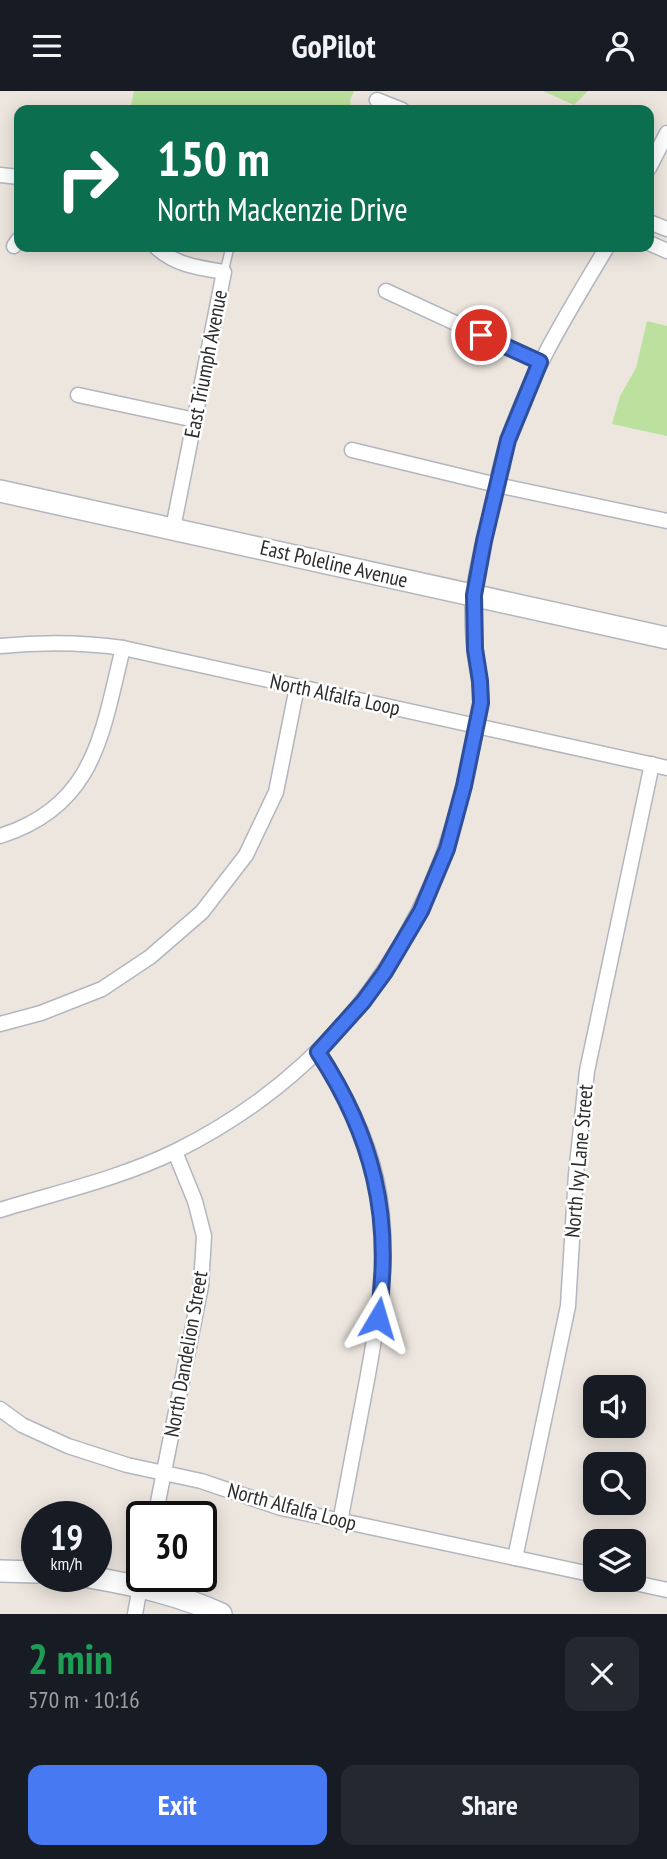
<!DOCTYPE html>
<html lang="en">
<head>
<meta charset="utf-8">
<style>
	:root { --surface:#171b24; --page:#242831; --text:#f1f3f6; --muted:#9ea1a6; --accent:#4779f2 }
	body { margin:0; font-family:"PT Sans Narrow",sans-serif; background:var(--page); color:var(--text); height:100vh; display:flex; flex-direction:column; font-size:26px; white-space:nowrap }
	* { box-sizing:border-box; margin:0 }
	p { font-size:23px; color:var(--muted) }
	.icon { flex:none; width:38px; height:38px; fill:none; stroke:currentColor; stroke-width:2; stroke-linecap:round; stroke-linejoin:round }
	.map { position:relative; height:1523px; overflow:hidden }
	.sheet { display:flex; flex-direction:column; background:var(--surface); flex:1 }
	.sheet>* { flex:none }
	.guide { position:absolute; left:14px; top:14px; width:640px; height:147px; border-radius:14px; box-shadow:0 4px 18px #0003; background:#0b6e4f; color:#fff; overflow:hidden }
	.buttons { position:absolute; left:583px; top:1284px; display:grid; gap:14px }
	.buttons a { display:grid; place-items:center; width:63px; height:63px; border-radius:14px; background:var(--surface); box-shadow:0 4px 18px #0003; font-size:35px }
	.speed { position:absolute; left:21px; top:1410px; display:flex; gap:14px; font-size:35px; font-weight:700; text-align:center }
	.speed>* { display:grid; place-content:center; width:91px; height:91px; border-radius:50%; background:var(--surface); box-shadow:0 4px 18px #0003; line-height:1 }
	.speed small { font-size:18px; font-weight:400 }
	.speed .limit { border:4px solid #111; border-radius:10px; background:#fff; color:#111 }
	.pin { position:absolute; display:grid; place-items:center; width:60px; height:60px; color:#fff; margin:-30px; border:4px solid #fff; border-radius:50%; box-shadow:0 2px 7px #0007 }
	.me { position:absolute; width:77px; margin:-38px; rotate:7deg; stroke-linejoin:round; filter:drop-shadow(0 0 5px #0008) }
	.turn { display:flex; align-items:center; gap:24px; height:147px; padding:0 28px; font-size:32px }
	.turn .icon { width:91px; height:91px; stroke-width:2.5 }
	.turn b { display:block; font-size:49px; line-height:60px }
	.round { display:grid; place-items:center; flex:none; width:74px; height:74px; border-radius:14px; background:var(--page) }
	.head { display:flex; align-items:center; justify-content:space-between; height:119px; padding:0 28px }
	h1 { font-size:42px; font-weight:700; line-height:52px; color:#1e9e55 }
	.cta { display:flex; gap:14px; margin-top:auto; padding:14px 28px }
	.cta a { flex:1; height:80px; border-radius:14px; background:var(--accent); color:#fff; font-size:28px; font-weight:700; line-height:80px; text-align:center }
	.cta a+a { background:var(--page); color:var(--text) }
	header { display:flex; justify-content:space-between; align-items:center; height:91px; padding:0 28px; background:var(--surface); font-size:32px; font-weight:700 }
	.map>svg:first-child { display:block }
	.green { fill:#bce19e }
	.lines { fill:none; stroke-linecap:round; stroke-linejoin:round }
	.lane-casing { stroke:#b2b6bf; stroke-width:10 }
	.street-casing { stroke:#b2b6bf; stroke-width:17 }
	.secondary-casing { stroke:#b2b6bf; stroke-width:24 }
	.lane { stroke:#fff; stroke-width:7 }
	.street { stroke:#fff; stroke-width:14 }
	.secondary { stroke:#fff; stroke-width:21 }
	.route-casing { stroke:#2e4f9d; stroke-width:18 }
	.route { stroke:#4779f2; stroke-width:12 }
	.labels { text-anchor:middle; stroke-width:5; stroke-linejoin:round; paint-order:stroke }
	.street-label { font-size:21px; fill:#2c2c2c; stroke:#fff }
</style>
</head>
<body>
<header><svg class="icon" aria-label="menu" viewBox="0 0 24 24"><path d="M4 6h16M4 12h16M4 18h16"/></svg>GoPilot<svg class="icon" aria-label="person" viewBox="0 0 24 24"><circle cx="12" cy="8" r="4"/><path d="M4 21q1-7 8-7t8 7"/></svg></header>
<div class="map">
<svg width="667" height="1523" viewBox="0 0 667 1523">
	<rect width="100%" height="100%" fill="#ede6df"/>
	<g class="green">
		<path d="M134 0H354L350 9 352 19H130Z"/>
		<path d="M543 0H588L574 14Z"/>
		<path d="M647 230 667 235V345L612 333 620 305 636 277Z"/>
	</g>
	<g class="lines">
		<defs>
			<path id="lane" d="M224 181 230 156"/>
			<g id="street">
				<path d="M377 9 402 19"/>
				<path d="M649 77 667 42"/>
				<path d="M0 84 19 86"/>
				<path d="M649 131 667 138"/>
				<path d="M649 152 667 160"/>
				<path d="M14 155 19 148"/>
				<path d="M156 156C175 174 199 177 224 181L173 437"/>
				<path d="M386 200 540 271"/>
				<path d="M78 304 195 329"/>
				<path d="M352 359 497 394 667 430"/>
				<path d="M0 555C42 551 81 551 123 557L667 677"/>
				<path d="M0 745C96 715 102 641 123 557"/>
				<path d="M0 933 41 922 102 898 150 866 202 821 246 764 276 701 297 596"/>
				<path d="M318 961C344 1001 367 1044 377 1092 391 1158 379 1223 367 1289 358 1336 349 1383 340 1431"/>
				<path d="M0 1119C59 1101 121 1087 176 1060 337 980 436 841 470 667 473 649 479 630 481 612 482 596 477 579 475 563 473 545 472 525 473 507 475 483 482 457 488 434 494 406 499 377 508 349 531 280 570 218 607 156"/>
				<path d="M0 1318 22 1334 68 1355 127 1374 201 1390 281 1417 595 1484"/>
				<path d="M155 1426 201 1195 204 1145 195 1110 175 1061"/>
				<path d="M515 1467 568 1215 576 1083 587 980 652 673"/>
				<path d="M621 1489 667 1499"/>
				<path d="M135 1523 141 1491"/>
			</g>
			<g id="secondary">
				<path d="M0 400 667 547"/>
				<path d="M0 1480 37 1481"/>
				<path d="M89 1486C135 1494 178 1503 221 1523"/>
			</g>
		</defs>
		<use href="#lane" class="lane-casing"/>
		<use href="#street" class="street-casing"/>
		<use href="#secondary" class="secondary-casing"/>
		<use href="#lane" class="lane"/>
		<use href="#street" class="street"/>
		<use href="#secondary" class="secondary"/>
	</g>
	<g class="lines">
		<defs>
			<path id="route" d="M378 1227C393 1126 373 1045 318 961L363 911 385 881 421 820 447 758 464 695 481 612 480 590 475 558 474 504 484 450 508 349 540 271 481 244"/>
		</defs>
		<use href="#route" class="route-casing"/>
		<use href="#route" class="route"/>
	</g>
	<g class="labels">
		<g class="street-label">
			<text transform="translate(206 273) rotate(-79)" y="7">East Triumph Avenue</text>
			<text transform="translate(334 473) rotate(13)" y="7">East Poleline Avenue</text>
			<text transform="translate(335 604) rotate(12)" y="7">North Alfalfa Loop</text>
			<text transform="translate(579 1070) rotate(-85)" y="7">North Ivy Lane Street</text>
			<text transform="translate(186 1263) rotate(-80)" y="7">North Dandelion Street</text>
			<text transform="translate(292 1416) rotate(15)" y="7">North Alfalfa Loop</text>
		</g>
	</g>
</svg>
<div class="buttons">
<a><svg class="icon" aria-label="sound" viewBox="0 0 24 24"><path d="M4 9h4l5-4v14l-5-4H4zM17 9q2 3 0 6"/></svg></a>
<a><svg class="icon" aria-label="search" viewBox="0 0 24 24"><circle cx="10" cy="10" r="6"/><path d="M15 15l6 6"/></svg></a>
<a><svg class="icon" aria-label="layers" viewBox="0 0 24 24"><path d="M12 4l9 5-9 5-9-5zM3 14l9 5 9-5"/></svg></a>
</div>
<div class="speed"><div>19<small>km/h</small></div><div class="limit">30</div></div>
<div class="pin" style="left:481px;top:244px;background:#d93025"><svg class="icon" aria-label="arrive" viewBox="0 0 24 24"><path d="M6 21V4h12l-3 4 3 4H6"/></svg></div>
<svg class="me" style="left:378px;top:1227px" viewBox="-20 -20 40 40"><path d="M0-17L14 15 0 8-14 15z" fill="#4779f2" stroke="#fff" stroke-width="4"/></svg>
<div class="guide">
<div class="turn"><svg class="icon" aria-label="right" viewBox="0 0 24 24"><path d="M7 20v-9h11M14 6l5 5-5 5"/></svg><div><b>150 m</b>North Mackenzie Drive</div></div>
</div>
</div>
<section class="sheet">
<div class="head"><div><h1>2 min</h1><p>570 m · 10:16</p></div><a class="round"><svg class="icon" aria-label="close" viewBox="0 0 24 24"><path d="M6 6l12 12M18 6L6 18"/></svg></a></div>
<div class="cta"><a>Exit</a><a>Share</a></div>
</section>
</body>
</html>
